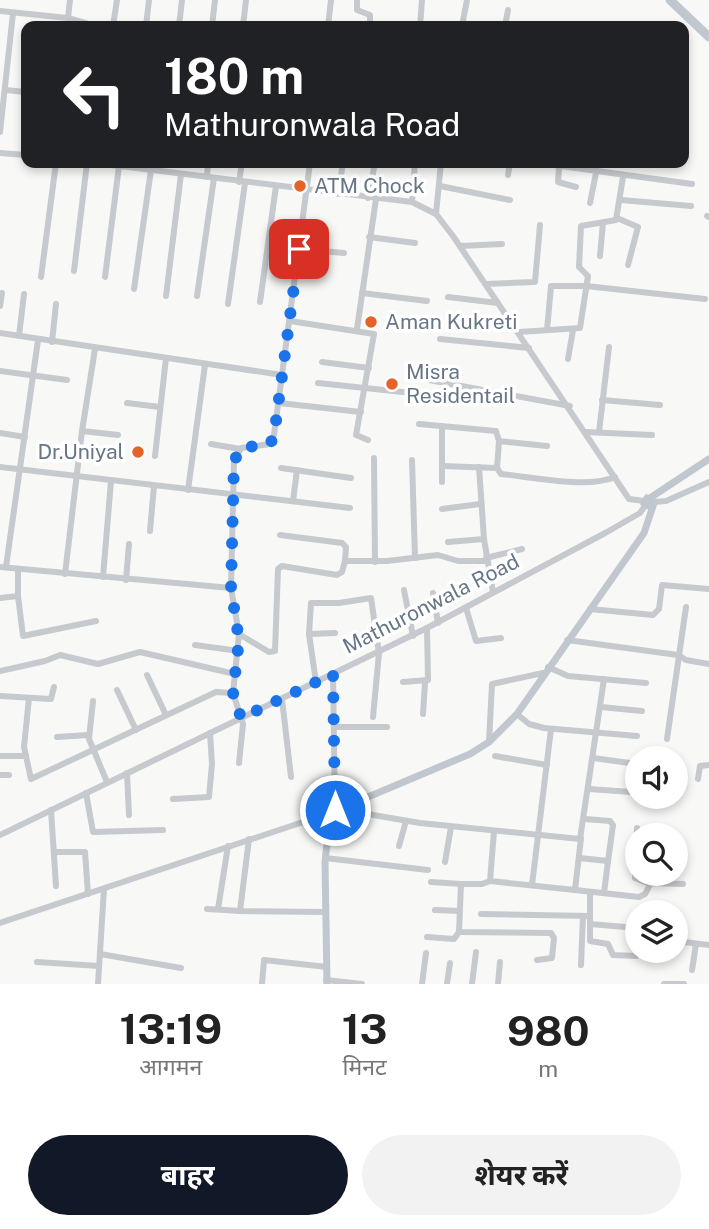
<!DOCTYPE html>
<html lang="hi">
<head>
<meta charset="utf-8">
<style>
	:root { --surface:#fff; --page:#f2f2f2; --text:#222; --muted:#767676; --accent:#111827 }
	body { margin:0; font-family:"Public Sans","Noto Sans Devanagari",sans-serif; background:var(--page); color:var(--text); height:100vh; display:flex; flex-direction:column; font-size:26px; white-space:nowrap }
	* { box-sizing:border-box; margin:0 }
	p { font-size:23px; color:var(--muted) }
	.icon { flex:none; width:38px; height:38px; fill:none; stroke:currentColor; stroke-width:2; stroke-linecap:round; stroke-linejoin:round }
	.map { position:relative; height:984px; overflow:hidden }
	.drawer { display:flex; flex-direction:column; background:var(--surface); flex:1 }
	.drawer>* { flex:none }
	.guide { position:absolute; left:21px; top:21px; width:668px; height:147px; border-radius:14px; box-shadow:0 4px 10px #0003; background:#202124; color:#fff; overflow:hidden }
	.tools { position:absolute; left:625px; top:746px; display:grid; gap:14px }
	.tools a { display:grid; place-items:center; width:63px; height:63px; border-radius:50%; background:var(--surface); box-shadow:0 4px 10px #0003; font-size:35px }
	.pin { position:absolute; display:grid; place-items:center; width:60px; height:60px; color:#fff; margin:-30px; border-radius:14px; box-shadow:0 4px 10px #0006 }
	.me { position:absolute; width:77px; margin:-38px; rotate:0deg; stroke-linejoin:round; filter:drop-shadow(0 0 5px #0008) }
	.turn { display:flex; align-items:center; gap:24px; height:147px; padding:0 28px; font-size:32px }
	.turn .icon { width:91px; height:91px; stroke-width:2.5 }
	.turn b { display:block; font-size:49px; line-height:60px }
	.eta { display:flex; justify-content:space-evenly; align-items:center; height:119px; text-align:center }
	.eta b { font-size:42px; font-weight:700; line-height:49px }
	.action { display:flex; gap:14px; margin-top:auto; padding:14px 28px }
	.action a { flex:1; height:80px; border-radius:42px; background:var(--accent); color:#fff; font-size:28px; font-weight:700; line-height:80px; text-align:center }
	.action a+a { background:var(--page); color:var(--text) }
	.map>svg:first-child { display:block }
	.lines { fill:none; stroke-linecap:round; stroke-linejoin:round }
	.minor { stroke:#c6c9cd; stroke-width:6 }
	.major { stroke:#c1c7ce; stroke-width:7 }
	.highway { stroke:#c1c7ce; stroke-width:9 }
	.route { stroke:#1a73e8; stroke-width:12; stroke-dasharray:0 21.6 }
	.poi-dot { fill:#e56329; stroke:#fff; stroke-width:2.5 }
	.labels { text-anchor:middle; stroke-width:7; stroke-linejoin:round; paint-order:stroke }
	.poi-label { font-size:21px; fill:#677687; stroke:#fff; text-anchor:start }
	.street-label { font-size:21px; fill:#677687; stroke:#fff }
</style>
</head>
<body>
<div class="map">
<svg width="709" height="984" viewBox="0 0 709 984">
	<rect width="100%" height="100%" fill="#f8f8f6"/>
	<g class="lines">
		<g class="minor">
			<path d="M357 0V10L370 15V26"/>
			<path d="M0 11 68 18 95 26"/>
			<path d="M68 18 70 0"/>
			<path d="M113 26 117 0"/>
			<path d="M146 26 149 0"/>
			<path d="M179 26 182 0"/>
			<path d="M212 26 215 0"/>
			<path d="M243 26 246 0"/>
			<path d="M328 26 331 0"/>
			<path d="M420 26 422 0"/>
			<path d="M462 26 467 0"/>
			<path d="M505 26 508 10"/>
			<path d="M5 90 26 92"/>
			<path d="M0 132 13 13"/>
			<path d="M0 153 26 155"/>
			<path d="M95 163 412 202 436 214 453 236 629 499 644 501"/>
			<path d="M546 164 692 184"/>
			<path d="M559 168 558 182 576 187"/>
			<path d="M508 175 510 163"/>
			<path d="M207 177 208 163"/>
			<path d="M239 182 242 163"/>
			<path d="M440 186 510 200"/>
			<path d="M338 194 343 163"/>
			<path d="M368 198 375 163"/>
			<path d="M621 200 691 206"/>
			<path d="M412 202 415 163"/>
			<path d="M590 203 596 173"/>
			<path d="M436 214 441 163"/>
			<path d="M707 216 709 217"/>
			<path d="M617 218 638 227 628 265"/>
			<path d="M369 237 415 243"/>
			<path d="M460 246 502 244"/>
			<path d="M299 249 344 253"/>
			<path d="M600 256 603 223"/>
			<path d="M74 271 87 163"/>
			<path d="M41 277 56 163"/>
			<path d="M105 277 119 166"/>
			<path d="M486 284 535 282 540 225"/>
			<path d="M134 289 151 170"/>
			<path d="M362 293 427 301"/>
			<path d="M166 296 181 174"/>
			<path d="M197 296 214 178"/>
			<path d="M448 297 498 303"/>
			<path d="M260 302 276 186"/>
			<path d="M228 304 245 183"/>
			<path d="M0 306 2 293"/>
			<path d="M290 321 374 334 356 435 368 440"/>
			<path d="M357 329 376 199"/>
			<path d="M547 330 551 286H586L705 299"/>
			<path d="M519 332 580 328 588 276 579 267 581 226 616 220 623 177"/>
			<path d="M0 333 282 375"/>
			<path d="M19 336 24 294"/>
			<path d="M440 339 529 348"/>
			<path d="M52 342 56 304"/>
			<path d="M568 359 573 330"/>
			<path d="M322 362 369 368"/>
			<path d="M0 371 67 380"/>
			<path d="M429 380 570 406"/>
			<path d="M318 383 412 393"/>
			<path d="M602 400 660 405"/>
			<path d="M127 403 160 407"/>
			<path d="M279 403 361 412"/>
			<path d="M419 424 496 431 499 441"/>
			<path d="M82 431 118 435"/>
			<path d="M585 432 652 435"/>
			<path d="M599 432 609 347"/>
			<path d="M0 433 25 437"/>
			<path d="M211 444 240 449"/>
			<path d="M155 456 166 358"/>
			<path d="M374 458 375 562"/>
			<path d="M412 460 415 558"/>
			<path d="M442 466 497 468 501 474C531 477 588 489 615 477"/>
			<path d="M0 467 350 508"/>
			<path d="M479 467 484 539 493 592"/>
			<path d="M281 468 351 478"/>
			<path d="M497 468 499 441 547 446"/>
			<path d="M442 482V426"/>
			<path d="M188 490 205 365"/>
			<path d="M293 501 297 470"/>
			<path d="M654 502 666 501 709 482"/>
			<path d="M442 509 480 504"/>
			<path d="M150 531 154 486"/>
			<path d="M280 535 342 543 346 547 345 561"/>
			<path d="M448 542 484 539"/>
			<path d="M486 558 522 549"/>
			<path d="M0 567 231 588"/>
			<path d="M6 567 38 340"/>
			<path d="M65 574 82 431 95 349"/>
			<path d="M103 577 111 481"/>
			<path d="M126 580 129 544"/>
			<path d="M404 590 413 636"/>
			<path d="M433 593 438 623"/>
			<path d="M18 596 23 636 96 621"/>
			<path d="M0 598 18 596V569"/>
			<path d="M466 608 476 641 501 638"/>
			<path d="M590 609 653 615 659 609 662 585 709 589"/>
			<path d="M239 634 269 652 275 651 278 569 282 566 337 575 342 572 345 561H387L438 555 458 561H487"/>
			<path d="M309 634 335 633"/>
			<path d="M567 640 678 655 686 660 709 664"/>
			<path d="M195 645 239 651"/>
			<path d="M548 667 568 676 646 683"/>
			<path d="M0 671 45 661 60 655 98 664 140 652 235 674"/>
			<path d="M333 674 335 810"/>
			<path d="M147 675 166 715"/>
			<path d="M316 682 309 634 311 603H339L371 598 379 653 373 717"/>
			<path d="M403 682 428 680 427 628"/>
			<path d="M117 690 136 730"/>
			<path d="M0 696 51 699 54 687"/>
			<path d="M29 698 24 747 31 779 216 692 233 693"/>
			<path d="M282 699 291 777"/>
			<path d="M93 701 89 739 107 782"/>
			<path d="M601 707 642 711"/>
			<path d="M423 714 425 683"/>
			<path d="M517 714 529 724 544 728 637 736"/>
			<path d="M335 727H387"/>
			<path d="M57 737 88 735"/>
			<path d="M667 739 686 607"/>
			<path d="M489 742 492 684 543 673"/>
			<path d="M0 756H26"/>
			<path d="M495 756 547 765"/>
			<path d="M593 758 637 764"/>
			<path d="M239 763 243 724 233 693 239 634 231 588 234 461 241 448 270 444 274 435 310 163"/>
			<path d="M127 773 129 815"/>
			<path d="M0 775H9"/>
			<path d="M698 779 700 766 709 765"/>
			<path d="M589 789 631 792 637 770"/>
			<path d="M86 793 93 832 163 830"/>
			<path d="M173 799 209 797 212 764 210 733"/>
			<path d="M347 805 373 815 420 823 580 839 604 679"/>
			<path d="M51 810 56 886"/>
			<path d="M637 828 635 878 650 884"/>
			<path d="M494 831 490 881 575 890 581 838"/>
			<path d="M0 835 427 628 607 532 640 513 645 506"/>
			<path d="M249 839 240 911 325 912"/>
			<path d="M676 841H679"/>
			<path d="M399 846 406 821"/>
			<path d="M54 852H85L88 894"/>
			<path d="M325 858 428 870"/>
			<path d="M579 858 608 861 613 825 610 821 585 819"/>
			<path d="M445 862 451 827"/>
			<path d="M490 881 482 884H461L459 932 551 933 554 938 552 958 537 960"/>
			<path d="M431 882 461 884"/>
			<path d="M532 885 551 729"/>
			<path d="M575 890 639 897 645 894 651 883 683 884"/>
			<path d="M590 892V924L637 928"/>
			<path d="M604 893 608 861"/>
			<path d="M207 909 240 911"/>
			<path d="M218 909 228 846"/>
			<path d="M435 910 459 911"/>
			<path d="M481 914 589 916"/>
			<path d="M0 923 330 813"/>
			<path d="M590 924V941L608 944 613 955 636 956"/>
			<path d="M427 937 454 939 459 932"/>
			<path d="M684 942 709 945"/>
			<path d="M100 954 181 968"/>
			<path d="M37 962 99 966"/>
			<path d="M581 965 583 916"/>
			<path d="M692 970 696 944"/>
			<path d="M326 980 362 984"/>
			<path d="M98 984 104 889"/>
			<path d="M262 984 264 960 327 967"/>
			<path d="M422 984 426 953"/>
			<path d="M447 984 450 963"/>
			<path d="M472 984 476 952"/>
			<path d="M498 984 500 962"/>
			<path d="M664 984H684"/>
		</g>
		<g class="major">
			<path d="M650 498 709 459"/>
			<path d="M327 984 325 862 330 813 470 754 489 742 517 714 644 533 654 503 647 498 644 504 651 507"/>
		</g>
		<path class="highway" d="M670 0 709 37"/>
	</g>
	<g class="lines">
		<path class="route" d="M299 249 274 436 270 444 241 448 234 461 231 588 239 640 233 693 241 718 333 674 335 810"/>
	</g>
	<g class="poi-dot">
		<circle cx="300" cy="186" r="7"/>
		<circle cx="371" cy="322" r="7"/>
		<circle cx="392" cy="384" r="7"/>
		<circle cx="138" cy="452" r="7"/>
	</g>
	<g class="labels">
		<g class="poi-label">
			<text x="314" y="193">ATM Chock</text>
			<text x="385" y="329">Aman Kukreti</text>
			<text x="406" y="379">Misra<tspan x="406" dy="24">Residentail</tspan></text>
			<text x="124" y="459" text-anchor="end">Dr.Uniyal</text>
		</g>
		<g class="street-label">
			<text transform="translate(431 604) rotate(-27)" y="7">Mathuronwala Road</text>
		</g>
	</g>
</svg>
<div class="tools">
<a><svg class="icon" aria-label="sound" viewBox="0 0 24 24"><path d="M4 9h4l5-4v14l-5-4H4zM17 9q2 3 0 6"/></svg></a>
<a><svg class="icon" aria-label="search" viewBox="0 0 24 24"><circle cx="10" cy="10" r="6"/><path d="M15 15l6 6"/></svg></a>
<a><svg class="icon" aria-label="layers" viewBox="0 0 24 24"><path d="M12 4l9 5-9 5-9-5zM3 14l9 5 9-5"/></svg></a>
</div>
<div class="pin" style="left:299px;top:249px;background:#d93025"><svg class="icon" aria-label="arrive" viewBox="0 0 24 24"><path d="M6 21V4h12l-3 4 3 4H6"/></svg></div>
<svg class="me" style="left:335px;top:810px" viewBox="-20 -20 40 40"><circle r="17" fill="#1a73e8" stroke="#fff" stroke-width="3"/><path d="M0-11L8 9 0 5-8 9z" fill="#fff"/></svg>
<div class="guide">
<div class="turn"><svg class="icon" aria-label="left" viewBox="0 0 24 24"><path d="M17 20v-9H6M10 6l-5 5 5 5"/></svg><div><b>180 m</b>Mathuronwala Road</div></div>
</div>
</div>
<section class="drawer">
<div class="eta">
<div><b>13:19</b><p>आगमन</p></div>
<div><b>13</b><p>मिनट</p></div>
<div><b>980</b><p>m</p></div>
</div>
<div class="action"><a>बाहर</a><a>शेयर करें</a></div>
</section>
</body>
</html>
